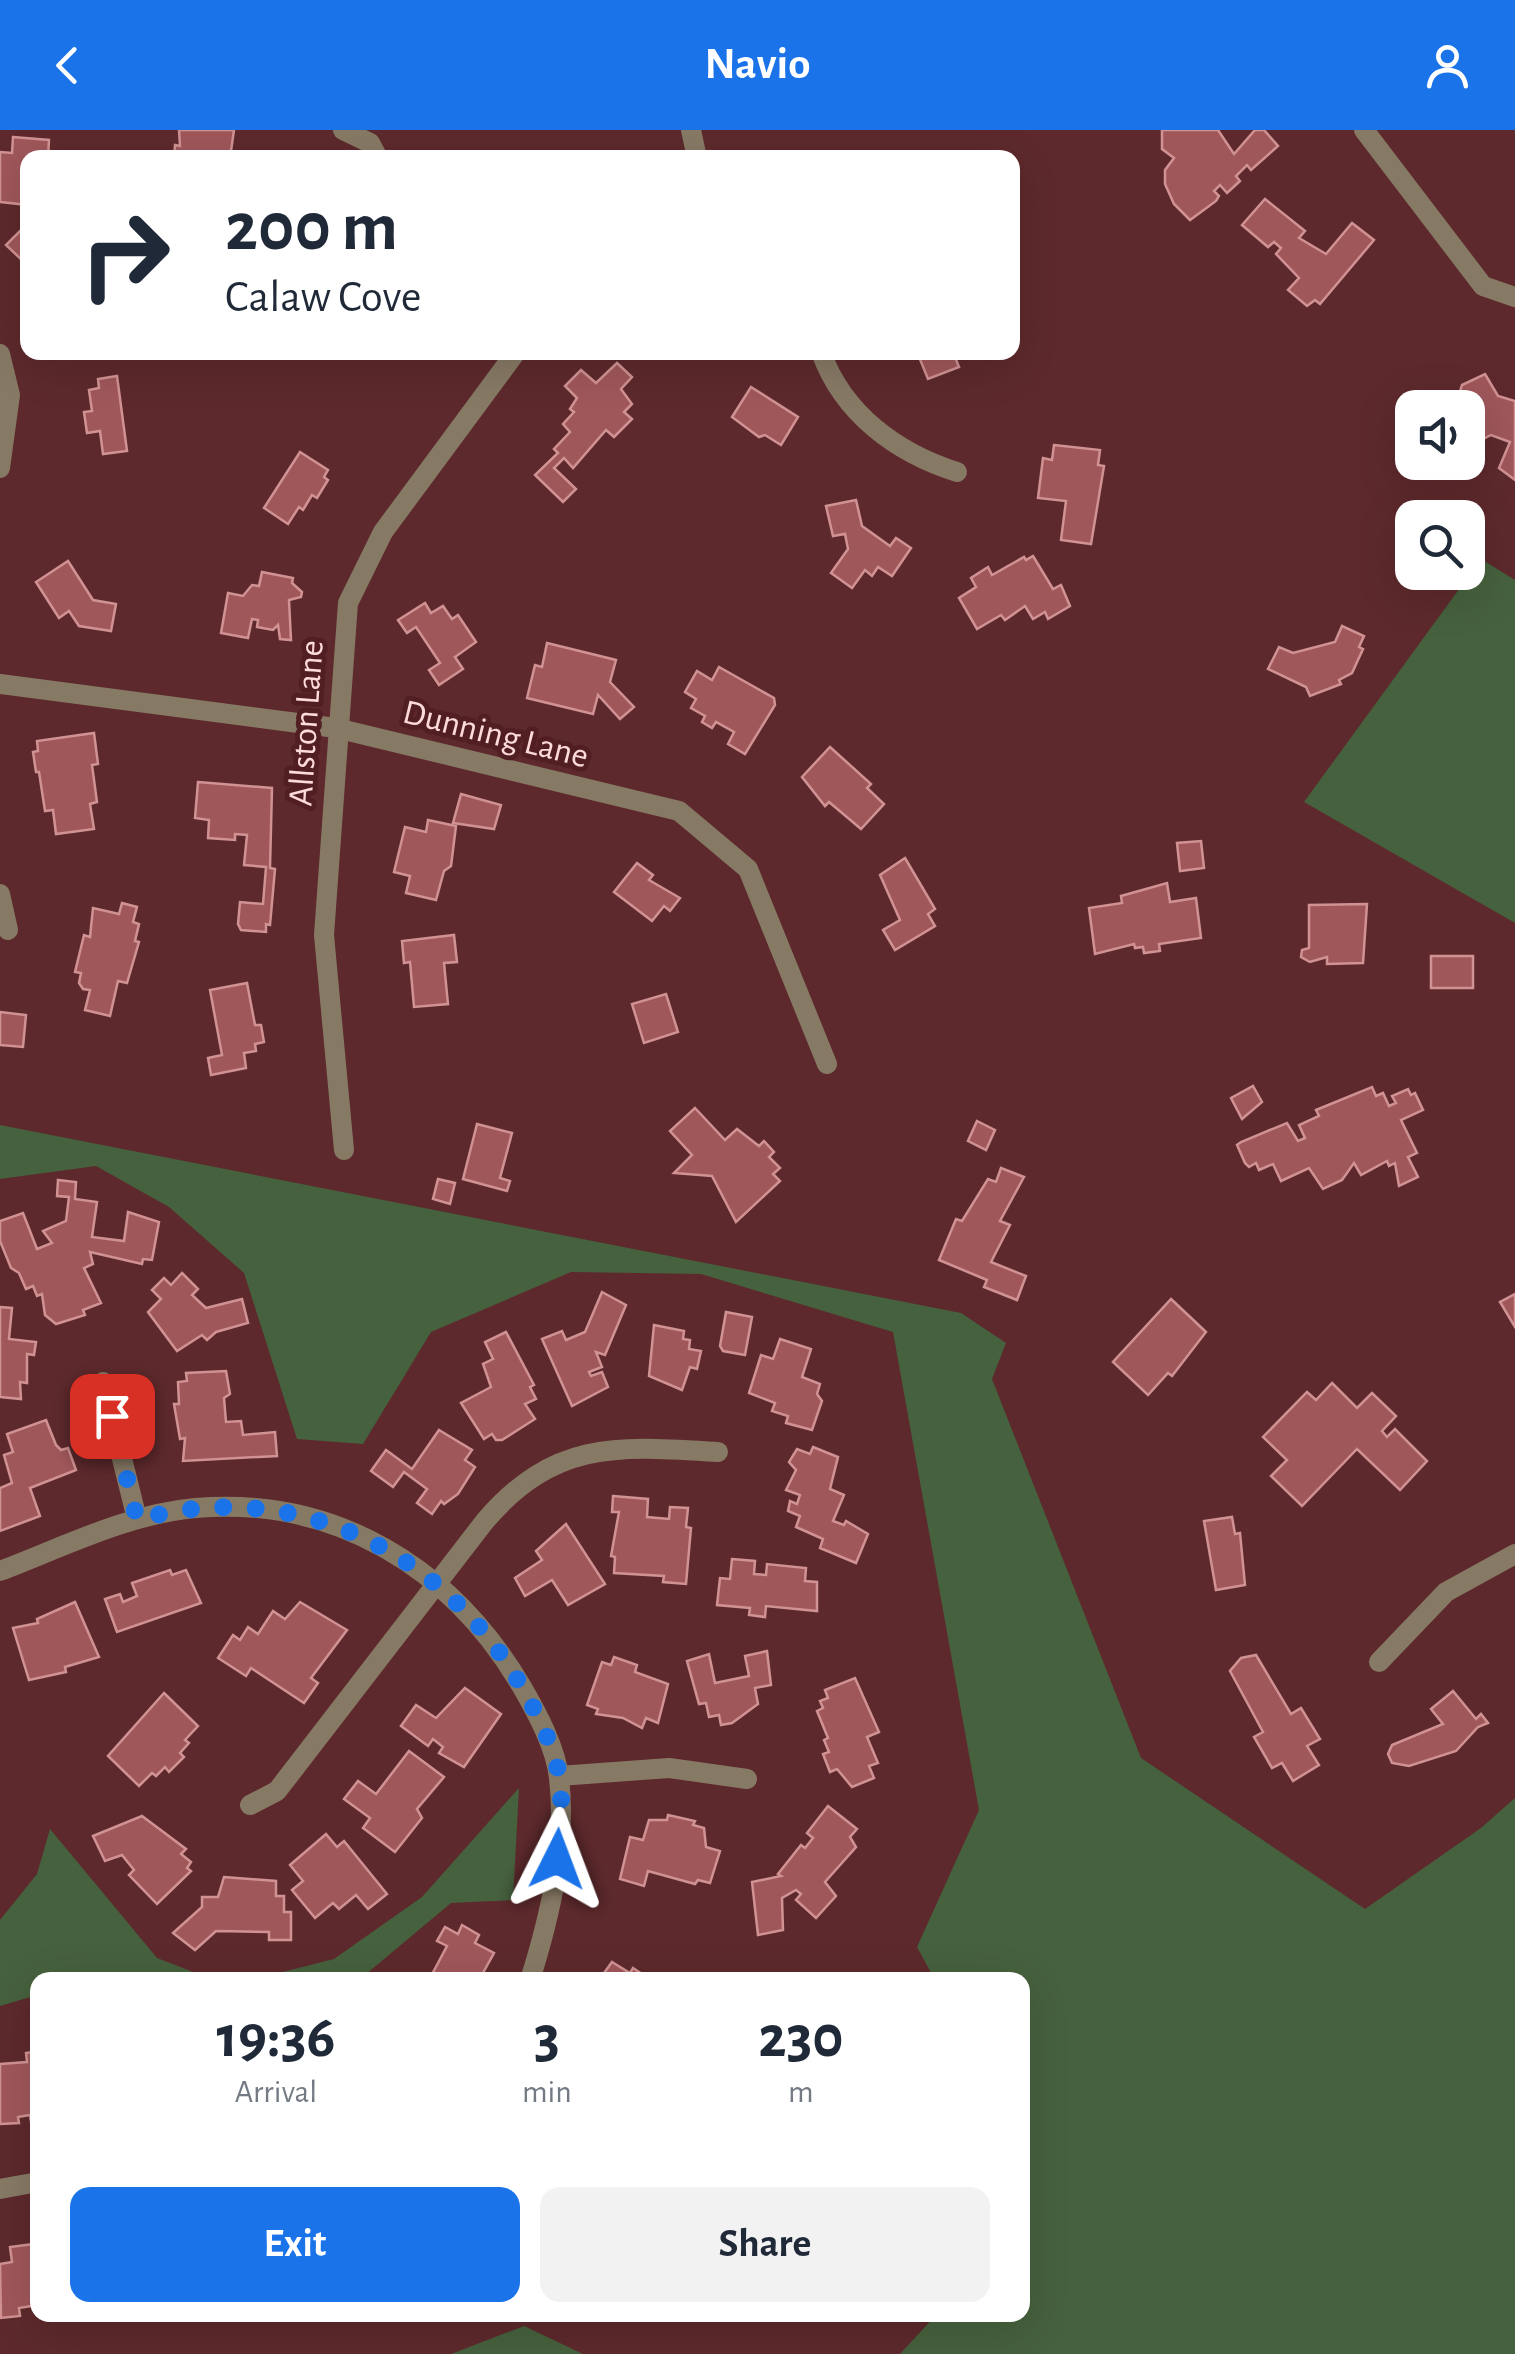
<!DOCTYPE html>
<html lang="en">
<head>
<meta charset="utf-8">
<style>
	:root { --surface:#fff; --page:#f2f2f3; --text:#1f2937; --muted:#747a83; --accent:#1a73e8 }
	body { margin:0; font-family:"Alegreya Sans",sans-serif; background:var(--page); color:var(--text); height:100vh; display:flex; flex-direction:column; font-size:38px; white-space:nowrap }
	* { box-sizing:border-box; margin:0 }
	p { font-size:32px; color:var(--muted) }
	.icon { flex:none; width:55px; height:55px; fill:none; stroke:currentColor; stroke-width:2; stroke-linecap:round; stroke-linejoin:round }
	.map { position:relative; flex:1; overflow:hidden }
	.sheet { position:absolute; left:30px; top:1842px; width:1000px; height:350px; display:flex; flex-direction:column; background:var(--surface); border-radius:20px; box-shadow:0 10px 40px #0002 }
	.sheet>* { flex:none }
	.top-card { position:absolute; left:20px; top:20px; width:1000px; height:210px; border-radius:20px; box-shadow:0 10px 40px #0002; background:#fff; color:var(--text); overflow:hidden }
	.buttons { position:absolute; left:1395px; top:260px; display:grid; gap:20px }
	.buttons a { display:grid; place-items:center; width:90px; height:90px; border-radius:20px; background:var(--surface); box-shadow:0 10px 40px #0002; font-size:50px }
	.pin { position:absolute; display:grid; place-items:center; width:85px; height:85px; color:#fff; margin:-42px; border-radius:20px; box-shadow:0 5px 15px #0006 }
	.me { position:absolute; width:110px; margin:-55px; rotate:3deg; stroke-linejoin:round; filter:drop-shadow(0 0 8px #0008) }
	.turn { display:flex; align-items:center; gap:35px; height:210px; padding:0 40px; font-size:45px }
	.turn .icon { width:130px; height:130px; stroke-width:2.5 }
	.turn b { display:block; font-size:70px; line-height:85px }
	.eta { display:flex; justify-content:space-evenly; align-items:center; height:170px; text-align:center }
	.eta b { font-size:60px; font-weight:700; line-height:70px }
	.button { display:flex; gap:20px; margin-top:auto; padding:20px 40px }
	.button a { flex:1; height:115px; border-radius:20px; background:var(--accent); color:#fff; font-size:40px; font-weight:700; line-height:115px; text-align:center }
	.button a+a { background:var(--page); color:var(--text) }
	header { display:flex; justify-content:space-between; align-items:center; height:130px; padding:0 40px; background:var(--accent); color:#fff; font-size:45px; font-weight:700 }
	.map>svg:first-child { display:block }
	.green { fill:#46613d }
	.building { fill:#9f575a; stroke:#d19293; stroke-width:2.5 }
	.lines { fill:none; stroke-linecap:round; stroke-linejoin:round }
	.minor { stroke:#877a65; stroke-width:20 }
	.route { stroke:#1a73e8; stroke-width:18; stroke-dasharray:0 32.4 }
	.labels { text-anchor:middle; stroke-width:10; stroke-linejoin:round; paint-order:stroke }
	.street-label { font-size:35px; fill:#fedbdb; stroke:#511f22 }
</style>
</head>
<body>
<header><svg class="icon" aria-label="back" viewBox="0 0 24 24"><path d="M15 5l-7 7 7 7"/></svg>Navio<svg class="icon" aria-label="person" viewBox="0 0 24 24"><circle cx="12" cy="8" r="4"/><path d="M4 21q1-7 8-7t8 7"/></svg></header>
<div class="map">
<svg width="1515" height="2224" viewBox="0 0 1515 2224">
	<rect width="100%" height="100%" fill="#5d292c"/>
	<g class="green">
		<path d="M1481 429 1515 450V793L1304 672Z"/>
		<path d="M0 995 961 1183 1006 1213 992 1249 1141 1628 1365 1779 1481 1698 1515 1668V2224H900L936 2185H1022V1850H935L917 1817 979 1680 893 1202 701 1144 571 1142 431 1202 363 1314 297 1309 244 1143 169 1077 96 1036 0 1049Z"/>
		<path d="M519 1658 513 1770 451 1773 359 1850H251L334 1829 422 1767Z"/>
		<path d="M50 1699 157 1828 214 1850H38L37 1865 0 1876V1790L37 1744Z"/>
		<path d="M524 2196 583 2224H451Z"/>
	</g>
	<g class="building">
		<path d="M179 0H234L230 28H174L175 15 180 16Z"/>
		<path d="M1162 0H1218L1234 24 1255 0H1264L1278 16 1251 40 1247 35 1236 46 1240 51 1227 63 1220 55 1214 61 1219 66 1216 71 1190 90 1174 74 1165 54V40L1174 28 1162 19Z"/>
		<path d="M13 7 49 10 48 28H28V75L0 72V22L12 23Z"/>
		<path d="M1265 69 1305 101 1299 108 1326 124 1352 93 1374 110 1320 174 1315 170 1307 176 1288 160 1299 148 1276 124 1281 118 1274 112 1268 117 1242 95Z"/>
		<path d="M28 93V128L24 132 6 115Z"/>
		<path d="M917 222H953L959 237 928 249Z"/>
		<path d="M617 233 632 247 621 259 632 274 624 282 632 289 614 307 606 300 573 338 564 328 554 338 576 359 563 372 535 345 558 323 554 319 570 302 563 294 574 282 570 279 577 268 565 256 581 240 596 253Z"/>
		<path d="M1485 244 1498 266 1515 271V350L1499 338 1510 312 1491 305 1475 313 1468 304V278H1455L1462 255Z"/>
		<path d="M117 246 127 321 103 324 100 301 87 303 84 282 92 281 89 260 99 258 98 249Z"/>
		<path d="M751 257 798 287 781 315 765 305 759 307 732 287Z"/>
		<path d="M1054 315 1100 320 1098 335 1104 336 1091 414 1061 410 1066 371 1038 368 1043 328 1052 330Z"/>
		<path d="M300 322 328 340 324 347 328 350 317 368 312 365 303 380 299 377 288 394 264 378Z"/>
		<path d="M856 370 862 396 890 416 896 408 911 418 892 446 878 437 872 446 865 440 852 458 831 443 848 419 845 404 833 406 826 376Z"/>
		<path d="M1033 426 1053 459 1061 455 1070 476 1048 489 1045 482 1033 489 1025 476 1005 490 1001 485 977 499 959 468 976 457 971 448 988 437 992 445 1024 427 1026 430Z"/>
		<path d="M68 431 93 470 116 474 111 501 79 496 69 481 59 488 36 452Z"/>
		<path d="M262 442 293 448 292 453 302 462 301 467 289 470 291 510 280 509 278 495 273 500 257 497 258 490 252 489 248 508 221 503 228 463 243 466 252 455 259 456Z"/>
		<path d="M425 473 431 483 443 476 452 489 458 485 476 512 455 527 463 539 439 555 429 540 440 533 416 497 407 503 398 490Z"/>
		<path d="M1342 496 1364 506 1359 517 1363 519 1352 543 1339 550 1341 554 1310 566 1306 557 1268 539 1279 517 1293 523 1335 512Z"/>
		<path d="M547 513 616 530 610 552 634 577 620 589 598 565 593 584 527 568 535 535 542 537Z"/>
		<path d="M719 537 774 568 775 575 745 624 728 614 734 602 716 592 712 598 702 592 705 586 691 578 696 569 685 562 697 541 712 550Z"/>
		<path d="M94 603 98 634 92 635 97 672 90 674 94 699 56 704 53 680 45 681 39 642H36L33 622 38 621 37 611Z"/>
		<path d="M830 617 871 654 867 658 884 674 861 699 829 672 825 676 802 647Z"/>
		<path d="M198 652 272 658 270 738 275 739 270 795 266 794V802L241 800 238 794 240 772 263 774 266 737 244 735 247 705 235 704V710L208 708 209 690 195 688Z"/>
		<path d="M461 664 501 675 494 699 453 693Z"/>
		<path d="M428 690 456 696 451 736 444 741 436 770 406 763 410 746 394 742 405 697 426 702Z"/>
		<path d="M1201 711 1204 738 1180 741 1177 713Z"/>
		<path d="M905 728 935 779 928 784 935 796 895 820 883 800 900 790 880 745Z"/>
		<path d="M637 733 653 745 649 750 680 768 670 781 664 776 652 791 614 762Z"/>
		<path d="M1167 753 1170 772 1196 768 1201 808 1159 814 1160 821 1144 823 1143 817 1135 818 1134 814 1095 824 1089 778 1122 773 1121 766Z"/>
		<path d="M122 773 137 777 133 792 139 794 135 811 139 812 127 853 118 851 110 886 85 880 90 860 83 859 79 853 81 843 75 842 84 805 90 807 93 778 119 784Z"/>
		<path d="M1367 774 1363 833 1327 834V827L1310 832 1301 827 1302 820 1309 818V775Z"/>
		<path d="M454 805 457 832 444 833 448 874 414 877 410 832 404 833 402 811Z"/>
		<rect x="1431" y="826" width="42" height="32"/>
		<path d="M247 853 255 895H261L264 912 255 914 256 921 244 923 246 938 211 945 208 928 222 925 210 860Z"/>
		<path d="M666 864 678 902 644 913 632 874Z"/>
		<path d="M0 882 26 885 23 917 0 915Z"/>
		<path d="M1253 956 1262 972 1242 989 1231 968Z"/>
		<path d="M1372 957 1376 966 1383 963 1389 976 1396 973 1392 966 1408 959 1411 965 1415 963 1423 980 1401 990 1417 1023 1408 1027 1418 1047 1399 1056 1395 1033 1389 1036 1387 1031 1361 1045 1354 1033 1342 1050 1323 1059 1309 1038 1281 1051 1273 1034 1259 1040 1256 1033 1249 1037 1245 1033 1237 1015 1241 1012 1287 993 1298 1011 1305 1008 1299 995 1319 986 1316 980Z"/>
		<path d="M695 978 725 1010 737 999 759 1016 764 1011 774 1022 769 1027 780 1038 773 1044 780 1051 736 1092 712 1046 674 1043 692 1025 670 1001Z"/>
		<path d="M977 991 995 1000 986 1020 968 1011Z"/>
		<path d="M477 994 512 1003 500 1048 510 1051 507 1061 463 1049Z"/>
		<path d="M1001 1038 1024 1047 1000 1091 1010 1095 991 1132 1026 1146 1017 1170 984 1157 987 1150 939 1130 956 1089 962 1091 988 1049 996 1052Z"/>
		<path d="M438 1049 455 1053 450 1074 433 1069Z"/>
		<path d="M58 1050 76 1052 75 1069 97 1072 92 1107 124 1111 128 1082 159 1092 152 1130 143 1129 142 1134 90 1122 93 1134 84 1138 101 1173 83 1180 85 1185 56 1194 45 1185 42 1164 37 1166 33 1156 26 1159 19 1143 11 1138 0 1111V1091L23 1083 37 1119 52 1113 43 1101 66 1091 69 1067 57 1066Z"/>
		<path d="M182 1143 198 1159 192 1165 206 1178 242 1169 248 1193 216 1202 207 1210 202 1205 177 1221 148 1182 161 1169 152 1160 164 1148 171 1155Z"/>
		<path d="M602 1162 626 1175 605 1225 596 1222 602 1237 589 1242 591 1246 602 1242 608 1257 572 1276 542 1209 562 1201 566 1210 585 1202Z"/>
		<path d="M1515 1164V1197L1500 1172Z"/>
		<path d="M1171 1169 1206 1202 1172 1246 1168 1243 1148 1265 1113 1232Z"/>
		<path d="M0 1177 12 1178 9 1209 36 1212 34 1225 27 1224V1253L20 1252 21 1269 0 1267Z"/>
		<path d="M726 1182 752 1187 745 1225 723 1221 720 1216Z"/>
		<path d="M654 1195 684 1201 683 1209 690 1210 689 1219 701 1221 697 1239 690 1237 682 1260 649 1246Z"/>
		<path d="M506 1202 534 1255 530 1257 536 1269 525 1274 535 1289 502 1310H496L492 1304 484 1309 461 1273 491 1257 483 1234 493 1229 485 1212Z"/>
		<path d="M780 1209 811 1219 802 1247 820 1254 817 1264 822 1271 812 1300 786 1293 788 1286 772 1281 775 1273 749 1263 761 1225 773 1229Z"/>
		<path d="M226 1241 230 1264 224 1268 226 1292 241 1291 243 1305 275 1302 277 1326 183 1331 185 1308 180 1309 174 1274H179L178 1252 187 1251 186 1243Z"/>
		<path d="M1332 1253 1357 1278 1372 1263 1396 1286 1382 1301 1387 1307 1395 1299 1427 1331 1400 1360 1357 1319 1302 1376 1271 1346 1287 1330 1263 1307 1307 1262 1316 1270Z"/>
		<path d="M46 1290 56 1315 61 1320 68 1318 76 1340 30 1358 40 1386 0 1401V1358L12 1353 4 1325 13 1322 7 1304Z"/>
		<path d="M439 1300 472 1320 465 1330 475 1337 458 1364 444 1374 441 1371 432 1384 417 1373 427 1359 404 1342 393 1357 371 1341 386 1320 412 1339Z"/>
		<path d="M813 1317 838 1327 830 1359 844 1365 833 1391 844 1395 846 1391 868 1404 856 1433 820 1418 823 1409 796 1397 800 1386 788 1381 790 1371 797 1374 800 1365 786 1360 796 1340 789 1332 797 1319 810 1324Z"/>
		<path d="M613 1366 648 1369 647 1387 669 1389 670 1377 688 1378 686 1397 691 1398 686 1454 663 1452 664 1446 614 1443 615 1427 611 1426 619 1382H612Z"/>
		<path d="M1232 1387 1235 1404 1240 1403 1245 1455 1216 1460 1204 1391Z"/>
		<path d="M566 1394 605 1454 568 1475 552 1450 525 1466 515 1448 542 1430 536 1421Z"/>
		<path d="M732 1429 755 1431 754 1444 766 1445 767 1434 806 1438 805 1451 817 1452V1481L766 1476 765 1487 749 1485 750 1478 717 1475 720 1448 730 1449Z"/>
		<path d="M170 1440 172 1445 186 1440 201 1473 117 1502 105 1469 120 1464 123 1472 137 1466 132 1453Z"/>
		<path d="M75 1472 99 1527 65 1537 66 1542 29 1550 13 1498 38 1493 37 1489Z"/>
		<path d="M300 1472 347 1500 311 1548 318 1553 304 1573 251 1538 246 1546 218 1528 233 1505 240 1510 248 1497 258 1504 273 1481 285 1489Z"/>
		<path d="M767 1521 771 1555 755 1558 758 1574 732 1593 721 1595 719 1585 709 1587 706 1573 699 1574 687 1531 709 1524 715 1553 749 1546 745 1526Z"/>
		<path d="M1256 1525 1291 1584 1301 1578 1320 1609 1307 1616 1319 1635 1293 1651 1282 1633 1272 1638 1254 1607 1263 1602 1230 1541 1241 1528Z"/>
		<path d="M614 1527 637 1535 635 1542 668 1554 658 1593 646 1588 642 1598 623 1588 596 1584 598 1579 587 1575 602 1532 611 1535Z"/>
		<path d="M855 1548 879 1602 867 1607 878 1633 869 1636 874 1648 852 1657 837 1639 830 1642 823 1624 829 1622 824 1610 828 1608 817 1581 823 1578 820 1571 828 1568 825 1560Z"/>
		<path d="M465 1558 501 1584 464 1637 439 1623 443 1617 433 1609 428 1616 401 1596 416 1575 436 1588Z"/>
		<path d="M1453 1561 1476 1589 1481 1584 1488 1593 1478 1597 1456 1621 1409 1636 1392 1633 1388 1624 1392 1615 1443 1594 1431 1579Z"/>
		<path d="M164 1563 198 1596 185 1610 189 1613 180 1623 184 1627 169 1642 165 1637 156 1646 152 1643 139 1656 108 1626Z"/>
		<path d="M409 1621 444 1647 417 1679 422 1688 395 1722 363 1698 370 1688 344 1669 358 1651 376 1664Z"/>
		<path d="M828 1676 857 1699 850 1707 856 1717 825 1752 836 1766 816 1788 796 1770 801 1764 796 1760 782 1768 783 1800 758 1805 752 1752 781 1746 778 1744 801 1715 805 1718 813 1708 807 1703Z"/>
		<path d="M668 1685 695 1691 693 1695 704 1698 706 1717 720 1721 710 1753 698 1750 695 1754 648 1741 644 1756 620 1749 630 1707 643 1710 649 1690H667Z"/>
		<path d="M142 1686 186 1719 181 1724 191 1732 187 1738 191 1741 157 1774 129 1745 134 1740 122 1725 105 1731 93 1706Z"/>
		<path d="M326 1704 337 1717 344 1711 387 1764 368 1779 356 1765 339 1779 333 1773 315 1788 292 1760 303 1751 290 1735Z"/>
		<path d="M224 1747 276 1751V1766H284V1782H291V1810H269V1802L216 1801 195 1820 173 1803 202 1777V1767H218Z"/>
		<path d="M462 1795 479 1805 475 1813 494 1823 479 1850H429L447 1816 437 1811 445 1797 458 1804Z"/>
		<path d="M612 1832 630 1843 633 1838 651 1850H599Z"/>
		<path d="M38 1921V1997L32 1998 30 1985 18 1987 19 1993 0 1994V1934L27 1932 26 1923Z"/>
		<path d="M34 2114 38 2175 19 2178 20 2186 1 2188 0 2134 12 2132 10 2117Z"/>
	</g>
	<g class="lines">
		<g class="minor">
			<path d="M343 0 370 13 378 28"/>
			<path d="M691 0 697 28"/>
			<path d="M1364 0 1483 156 1515 167"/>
			<path d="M821 222C843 284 897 323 957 342"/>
			<path d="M0 224 10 265 0 338"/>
			<path d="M0 554 336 598 679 681 748 739 827 934"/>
			<path d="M0 764 8 800"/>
			<path d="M344 1020 324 805 348 473 383 402 516 222"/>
			<path d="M103 1252 137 1389"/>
			<path d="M0 1441C63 1417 128 1384 195 1378 336 1366 452 1438 522 1557 537 1583 556 1618 559 1648 567 1715 550 1786 530 1850"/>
			<path d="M1379 1532 1446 1462 1515 1424"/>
			<path d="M559 1646 669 1638 747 1649"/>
			<path d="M250 1675 277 1661 485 1391C555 1309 620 1316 718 1322"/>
			<path d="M0 2059 38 2052"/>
		</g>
	</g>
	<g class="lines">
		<path class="route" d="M112 1286 137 1390C291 1346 441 1419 520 1554 536 1581 553 1614 559 1645 564 1671 559 1702 557 1729"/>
	</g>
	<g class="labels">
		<g class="street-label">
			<text transform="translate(305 593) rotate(-86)" y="12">Allston Lane</text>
			<text transform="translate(496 603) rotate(14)" y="12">Dunning Lane</text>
		</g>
	</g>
</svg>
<div class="buttons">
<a><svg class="icon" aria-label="sound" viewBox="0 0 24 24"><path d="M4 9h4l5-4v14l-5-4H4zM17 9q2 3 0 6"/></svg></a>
<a><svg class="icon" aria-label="search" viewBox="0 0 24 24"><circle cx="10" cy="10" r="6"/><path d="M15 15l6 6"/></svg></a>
</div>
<div class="pin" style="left:112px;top:1286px;background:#d93025"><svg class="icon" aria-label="arrive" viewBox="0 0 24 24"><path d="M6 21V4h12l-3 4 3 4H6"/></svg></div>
<svg class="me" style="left:557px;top:1729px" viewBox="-20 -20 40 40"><path d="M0-17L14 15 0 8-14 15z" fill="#1a73e8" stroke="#fff" stroke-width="4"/></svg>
<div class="top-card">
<div class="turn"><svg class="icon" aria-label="right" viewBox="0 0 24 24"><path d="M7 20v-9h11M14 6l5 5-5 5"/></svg><div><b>200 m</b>Calaw Cove</div></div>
</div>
<section class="sheet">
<div class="eta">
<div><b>19:36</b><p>Arrival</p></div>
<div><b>3</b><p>min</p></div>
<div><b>230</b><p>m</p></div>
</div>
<div class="button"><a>Exit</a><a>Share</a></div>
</section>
</div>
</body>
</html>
